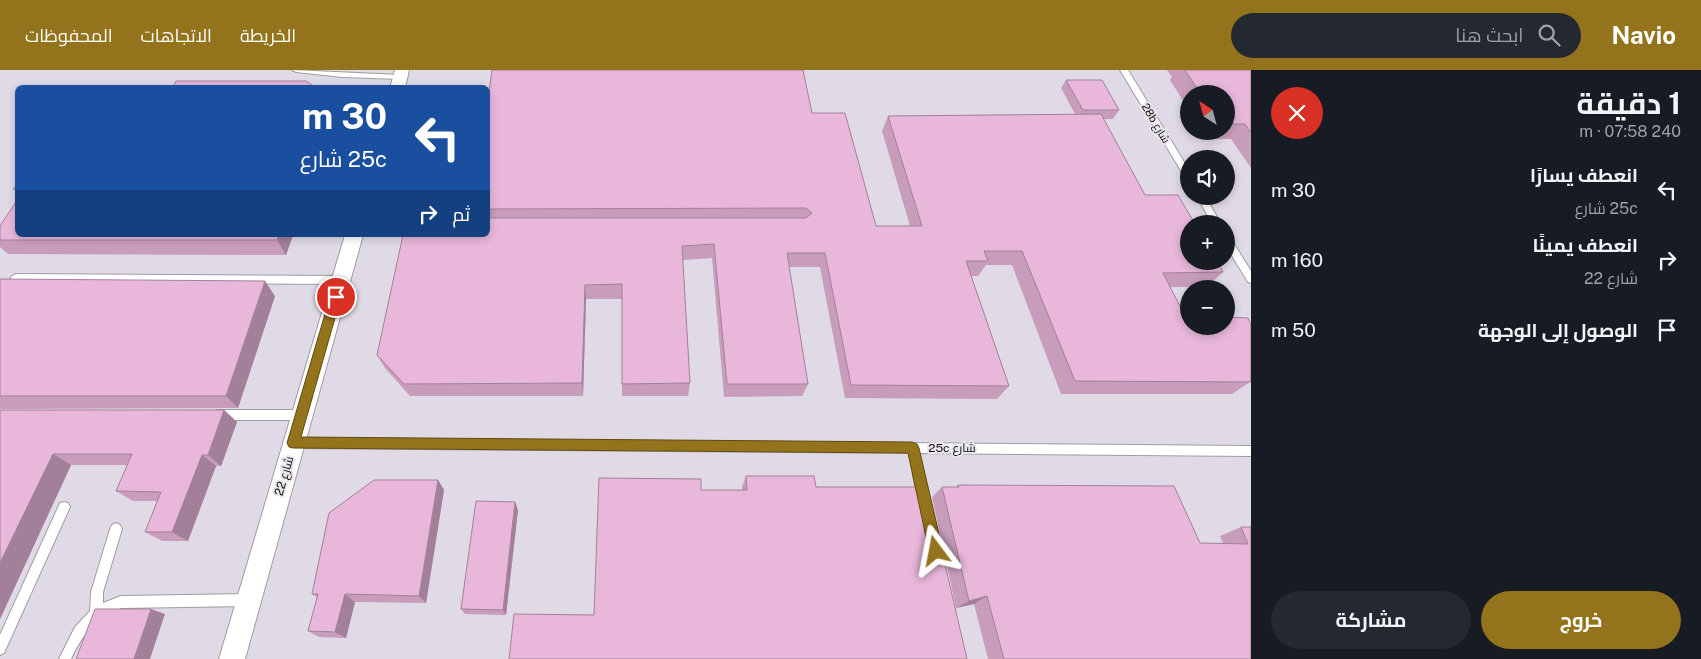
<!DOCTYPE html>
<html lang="ar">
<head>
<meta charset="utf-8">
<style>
	:root { --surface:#171b24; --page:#242831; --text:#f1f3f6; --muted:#9ea1a6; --accent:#93731b }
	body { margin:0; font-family:"Public Sans",Cairo,sans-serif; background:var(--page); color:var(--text); direction:rtl; height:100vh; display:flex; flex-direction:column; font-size:19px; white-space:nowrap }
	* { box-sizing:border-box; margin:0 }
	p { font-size:16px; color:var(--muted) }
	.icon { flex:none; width:28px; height:28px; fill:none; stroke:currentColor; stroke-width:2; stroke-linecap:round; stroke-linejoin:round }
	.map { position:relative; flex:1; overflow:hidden; direction:ltr }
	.side { display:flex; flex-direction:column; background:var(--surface); width:450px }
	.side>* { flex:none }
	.top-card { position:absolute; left:15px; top:15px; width:475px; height:152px; border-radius:8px; box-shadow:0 2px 8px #0003; direction:rtl; background:#1a4fa0; color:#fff; overflow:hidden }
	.needle { width:32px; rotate:324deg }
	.buttons { position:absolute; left:1180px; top:15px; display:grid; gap:10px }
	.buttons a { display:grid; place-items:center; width:55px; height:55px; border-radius:50%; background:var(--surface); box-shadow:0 2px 8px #0003; font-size:25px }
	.pin { position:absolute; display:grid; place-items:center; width:42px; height:42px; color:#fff; margin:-21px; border:2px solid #fff; border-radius:50%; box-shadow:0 1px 5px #0007 }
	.me { position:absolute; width:55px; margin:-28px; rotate:347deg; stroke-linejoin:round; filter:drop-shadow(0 0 4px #0008) }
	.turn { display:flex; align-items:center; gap:18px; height:105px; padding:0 20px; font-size:22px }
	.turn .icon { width:65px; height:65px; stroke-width:2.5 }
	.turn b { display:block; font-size:35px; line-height:42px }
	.then { display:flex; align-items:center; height:48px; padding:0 20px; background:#0003; gap:10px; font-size:19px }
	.round { display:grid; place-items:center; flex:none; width:52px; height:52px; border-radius:26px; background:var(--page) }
	.head { display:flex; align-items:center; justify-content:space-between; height:85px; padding:0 20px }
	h1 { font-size:30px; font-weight:700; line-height:38px }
	.primary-button { display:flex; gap:10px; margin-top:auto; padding:10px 20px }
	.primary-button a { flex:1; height:58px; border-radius:30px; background:var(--accent); color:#fff; font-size:20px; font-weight:700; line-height:58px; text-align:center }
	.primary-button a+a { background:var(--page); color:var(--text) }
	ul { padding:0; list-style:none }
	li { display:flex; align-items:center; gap:15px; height:70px; padding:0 20px }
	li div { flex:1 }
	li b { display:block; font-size:19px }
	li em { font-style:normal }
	header { display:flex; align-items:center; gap:30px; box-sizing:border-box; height:70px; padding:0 25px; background:var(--accent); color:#fff }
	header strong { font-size:24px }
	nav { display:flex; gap:28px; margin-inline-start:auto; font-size:18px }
	.search { width:350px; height:45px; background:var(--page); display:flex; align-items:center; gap:12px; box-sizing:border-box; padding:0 18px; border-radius:28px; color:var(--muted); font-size:19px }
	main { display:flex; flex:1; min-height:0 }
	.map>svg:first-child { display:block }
	.built { fill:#e0dae6; fill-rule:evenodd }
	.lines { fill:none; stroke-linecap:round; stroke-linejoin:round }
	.lane-casing { stroke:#9f9da1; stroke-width:2 }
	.street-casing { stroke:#9f9da1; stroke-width:2 }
	.lane { fill:#fff; fill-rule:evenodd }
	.street { fill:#fff; fill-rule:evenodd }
	.wall { fill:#c89dbb }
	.shaded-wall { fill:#a28099 }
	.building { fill:#e8b7da; stroke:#a28099 }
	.route { fill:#93731b; stroke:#604b12 }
	.labels { text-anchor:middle; stroke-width:4; stroke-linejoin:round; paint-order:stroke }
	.far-street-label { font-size:11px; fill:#131214; stroke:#e9e6eb }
	.street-label { font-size:12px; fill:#131214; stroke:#e9e6eb }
</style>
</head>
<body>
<header>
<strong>Navio</strong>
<div class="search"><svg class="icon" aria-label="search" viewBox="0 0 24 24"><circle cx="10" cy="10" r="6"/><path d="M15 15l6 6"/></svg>ابحث هنا</div>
<nav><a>الخريطة</a><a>الاتجاهات</a><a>المحفوظات</a></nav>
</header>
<main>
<section class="side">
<div class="head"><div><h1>1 دقيقة</h1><p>240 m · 07:58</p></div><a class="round" style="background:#d93025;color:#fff"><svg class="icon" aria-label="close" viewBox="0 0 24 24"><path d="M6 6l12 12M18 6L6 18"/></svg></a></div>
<ul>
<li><svg class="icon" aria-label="left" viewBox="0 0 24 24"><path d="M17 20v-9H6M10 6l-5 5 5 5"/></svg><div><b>انعطف يسارًا</b><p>25c شارع</p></div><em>30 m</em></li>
<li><svg class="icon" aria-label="right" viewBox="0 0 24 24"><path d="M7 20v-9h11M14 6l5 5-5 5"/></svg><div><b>انعطف يمينًا</b><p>شارع 22</p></div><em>160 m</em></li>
<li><svg class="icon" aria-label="arrive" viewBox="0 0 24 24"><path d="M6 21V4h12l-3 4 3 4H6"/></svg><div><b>الوصول إلى الوجهة</b></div><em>50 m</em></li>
</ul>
<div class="primary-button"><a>خروج</a><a>مشاركة</a></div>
</section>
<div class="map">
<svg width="1251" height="589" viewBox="0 0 1251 589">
	<rect width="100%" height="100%" fill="#e9e6eb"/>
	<path class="built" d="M0 0H1251V589H0ZM18 18H488V165H18ZM1189 24H1226V61H1189ZM1189 89H1226V126H1189ZM1189 154H1226V191H1189ZM1189 219H1226V256H1189Z"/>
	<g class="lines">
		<defs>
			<g id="lane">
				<path d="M292 0 400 5 404 7 400 9 342 7 296 2Z"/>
				<path d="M1120 0H1128L1189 100V110L1186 109Z"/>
				<path d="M1197 126H1205L1221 154H1212Z"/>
				<path d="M1226 165 1229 166 1251 201V213L1248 212 1226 176Z"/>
				<path d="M15 204 340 206 345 210 340 214 15 212 10 208Z"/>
				<path d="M217 340H301L305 342 306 345 305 348 301 350H217L213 348 212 345 213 342Z"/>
				<path d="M293 368 1251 376V386L919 383 930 431 928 435 924 436 920 435 918 431 909 383 293 378 289 376 288 373 289 370Z"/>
				<path d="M64 432 68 433 70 437 4 583 0 585V565L60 433Z"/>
				<path d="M116 453 120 455 122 459 103 522V533L121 526 249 524 253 526 255 530 253 534 249 536 121 538C96 547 82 565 71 589H59L75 557 90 541 91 522 110 459 112 455Z"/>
			</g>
			<g id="street">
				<path d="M395 0H409L405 18H390Z"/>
				<path d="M345 165H363L245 589H219Z"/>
			</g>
		</defs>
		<use href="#lane" class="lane-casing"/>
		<use href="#street" class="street-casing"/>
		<use href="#lane" class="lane"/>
		<use href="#street" class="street"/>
	</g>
	<g class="wall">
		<path d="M1167 0H1251V98L1231 69H1208L1203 61H1226V24H1189V40L1170 10 1172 7Z"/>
		<path d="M1066 10 1119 40 1113 49H1103L1145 125 1223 202 1207 217H1170L1185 246 1250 312 1232 324H1061L1012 195H986L978 206H971L1009 316 997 329 845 328 820 197H789L808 314 802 326 724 327 712 188 683 190 690 313 688 326H622V229H586L583 326H410L385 298 377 285 488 165V30L812 43 876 156H910L882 61 888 46 1075 44 1061 18Z"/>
		<path d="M0 156 18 165H293L286 185 8 184 0 177Z"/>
		<path d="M0 209 275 226 238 338 0 339Z"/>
		<path d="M0 340H224L237 352 221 396H216L188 471H162L145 462 157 431H133L116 421 127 395H71L0 549Z"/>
		<path d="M746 406 816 417 594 545 701 420H742V417Z"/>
		<path d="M438 410 444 420 426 533 355 532 346 568 319 567 308 561 317 527 312 524Z"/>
		<path d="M958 415 1200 473H1223L1220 466 1241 457H1251V589H988L974 534 956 538 932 427 942 417H956Z"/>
		<path d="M515 432 518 440 506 545 465 544 461 539Z"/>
	</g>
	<g class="shaded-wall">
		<path d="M279 165H293L286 185 277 170Z"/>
		<path d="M265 211 275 226 238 338 226 326Z"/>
		<path d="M585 215 586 229 583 326 582 313Z"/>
		<path d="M224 340 237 352 221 396 208 385Z"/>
		<path d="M53 384 71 395 0 549V493Z"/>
		<path d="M202 385 216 396 188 471 172 462Z"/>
		<path d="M438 410 444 420 426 533 419 526Z"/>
		<path d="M515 432 518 440 506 545 503 540Z"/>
		<path d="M345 524 355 532 346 568 335 562Z"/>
		<path d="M987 526 974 534 956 538 969 531Z"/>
		<path d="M151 539 165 544 150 589H134Z"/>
	</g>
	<g class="building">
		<path d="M492 0H803L812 43H845L876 156H922L888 46 1101 44 1145 125H1178L1195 154H1189V191H1217L1223 202 1163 203 1185 246H1189V256H1226V247L1248 248 1251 255V311L1250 312 1075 311 1022 181H984L988 191H966L1009 316 851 315 825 183H787L808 314H727L714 174 682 176 690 313 622 314V214L585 215 582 313 404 314 377 285 403 165H488V148H806L812 143 806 138 488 139V30Z"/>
		<path d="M1185 0H1251V63L1245 54H1226V24H1201Z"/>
		<path d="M1066 10H1102L1119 40H1083Z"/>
		<path d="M176 11H306L316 18H102L103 16H173Z"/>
		<path d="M18 114V120L13 119Z"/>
		<path d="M18 129V165H279L277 170H0V156Z"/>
		<path d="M0 209 265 211 226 326H0Z"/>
		<path d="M0 340H224L208 385H202L172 462H145L161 422 116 421 132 384H53L0 493Z"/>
		<path d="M746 406H814L816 417H927L967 589H509L514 544 594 545 599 408 701 409V420H747Z"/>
		<path d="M374 410H438L419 526 345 524 335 562 308 561 318 524H312L329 443Z"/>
		<path d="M958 415 1174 416 1200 473 1248 474 1241 457H1251V589H1004L987 526 969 531 942 417H959Z"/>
		<path d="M476 431 515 432 503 540 461 539Z"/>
		<path d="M95 539H151L134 589H76Z"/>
	</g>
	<path class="route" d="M336 223 341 227 301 367 912 372 917 374 919 378 943 481 941 486 936 488 931 486 929 481 908 383 293 378 289 377 287 373 330 227Z"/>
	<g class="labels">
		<g class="far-street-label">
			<text transform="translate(1156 53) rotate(59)" y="4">28b شارع</text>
		</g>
		<g class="street-label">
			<text x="952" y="382">25c شارع</text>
			<text transform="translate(284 406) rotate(-74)" y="4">شارع 22</text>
		</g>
	</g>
</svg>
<div class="buttons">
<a><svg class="needle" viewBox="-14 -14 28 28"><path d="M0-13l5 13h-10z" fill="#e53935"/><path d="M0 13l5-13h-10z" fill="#9ea1a6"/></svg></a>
<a><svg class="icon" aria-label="sound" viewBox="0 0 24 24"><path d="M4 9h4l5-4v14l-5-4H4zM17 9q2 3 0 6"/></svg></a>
<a>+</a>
<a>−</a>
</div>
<div class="pin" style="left:336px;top:227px;background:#d93025"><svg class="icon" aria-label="arrive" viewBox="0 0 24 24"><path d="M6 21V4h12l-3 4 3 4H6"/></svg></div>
<svg class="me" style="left:936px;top:481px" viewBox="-20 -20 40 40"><path d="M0-17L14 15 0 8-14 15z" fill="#93731b" stroke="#fff" stroke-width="4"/></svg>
<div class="top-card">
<div class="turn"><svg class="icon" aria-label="left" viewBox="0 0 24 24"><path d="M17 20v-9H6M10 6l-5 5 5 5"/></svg><div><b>30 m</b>25c شارع</div></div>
<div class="then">ثم<svg class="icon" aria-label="right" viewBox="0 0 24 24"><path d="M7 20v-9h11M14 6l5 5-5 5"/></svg></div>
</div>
</div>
</main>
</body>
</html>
